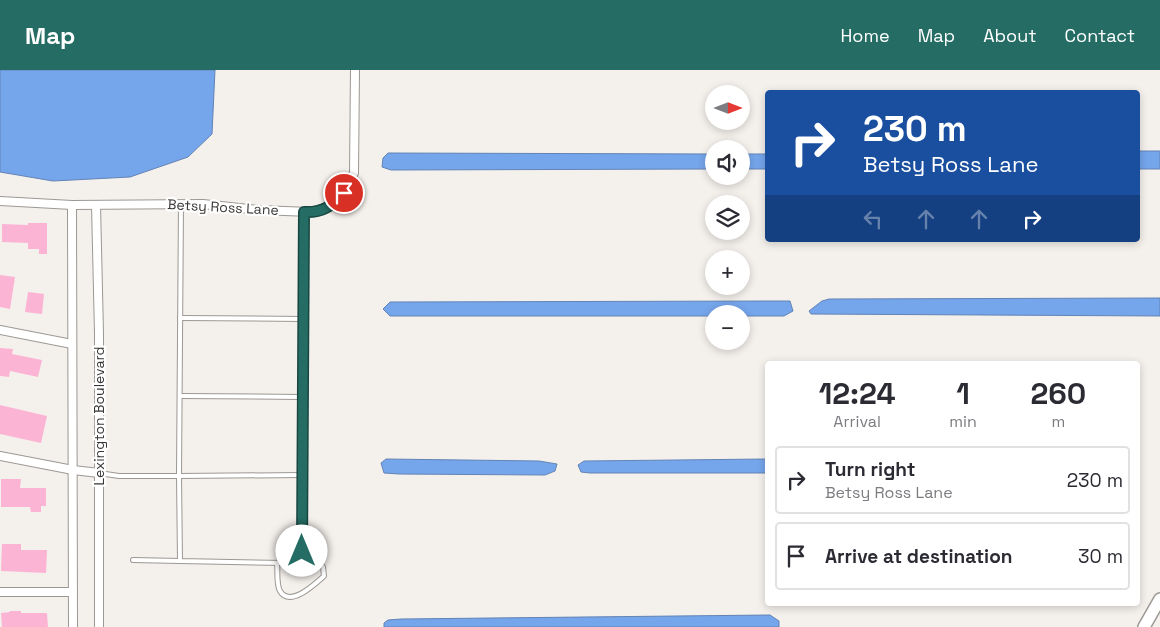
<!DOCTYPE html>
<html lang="en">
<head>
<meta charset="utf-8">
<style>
	:root { --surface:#fff; --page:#f7f7f7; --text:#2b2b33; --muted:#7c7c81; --line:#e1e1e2; --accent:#256d64 }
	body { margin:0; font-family:"Space Grotesk",sans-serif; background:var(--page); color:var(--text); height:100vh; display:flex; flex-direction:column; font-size:19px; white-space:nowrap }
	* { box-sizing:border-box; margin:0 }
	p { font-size:16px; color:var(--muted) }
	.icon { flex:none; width:28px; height:28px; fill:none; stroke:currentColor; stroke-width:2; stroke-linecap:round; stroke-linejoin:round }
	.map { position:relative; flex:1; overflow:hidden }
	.sheet { position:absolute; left:765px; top:291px; width:375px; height:245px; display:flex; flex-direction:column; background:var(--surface); border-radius:5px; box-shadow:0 2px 8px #0003 }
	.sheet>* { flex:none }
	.hud { position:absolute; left:765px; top:20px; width:375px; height:152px; border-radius:5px; box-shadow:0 2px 8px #0003; background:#1a4fa0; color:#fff; overflow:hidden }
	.needle { width:32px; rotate:90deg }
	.controls { position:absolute; left:705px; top:15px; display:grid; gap:10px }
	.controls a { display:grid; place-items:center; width:45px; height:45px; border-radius:50%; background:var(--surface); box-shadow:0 2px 8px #0003; font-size:25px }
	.pin { position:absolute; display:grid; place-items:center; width:42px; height:42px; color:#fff; margin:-21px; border:2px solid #fff; border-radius:50%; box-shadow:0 1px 5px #0007 }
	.me { position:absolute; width:55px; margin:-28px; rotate:0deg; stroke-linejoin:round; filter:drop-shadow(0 0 4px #0008) }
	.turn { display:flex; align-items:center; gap:18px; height:105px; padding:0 15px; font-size:22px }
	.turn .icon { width:65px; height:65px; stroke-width:2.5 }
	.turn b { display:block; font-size:35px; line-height:42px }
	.lanes { display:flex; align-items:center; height:48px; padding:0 15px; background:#0003; justify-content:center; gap:25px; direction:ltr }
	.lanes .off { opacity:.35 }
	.eta { display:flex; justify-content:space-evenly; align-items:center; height:85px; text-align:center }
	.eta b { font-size:30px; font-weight:700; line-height:35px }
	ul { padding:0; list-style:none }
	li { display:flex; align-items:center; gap:15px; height:68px; margin:0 10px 8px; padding:0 5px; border:2px solid var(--line); border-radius:5px }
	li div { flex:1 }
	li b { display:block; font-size:19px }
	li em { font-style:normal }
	header { display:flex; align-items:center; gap:30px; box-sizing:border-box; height:70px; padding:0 25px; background:var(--accent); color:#fff }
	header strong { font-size:24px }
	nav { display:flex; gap:28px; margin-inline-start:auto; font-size:18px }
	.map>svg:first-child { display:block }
	.water { fill:#75a5eb; stroke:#6384b5 }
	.building { fill:#fcb4d5 }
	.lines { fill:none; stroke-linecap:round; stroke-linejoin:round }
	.service-casing { stroke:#9c9894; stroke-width:6 }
	.minor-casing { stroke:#9c9894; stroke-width:10 }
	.secondary-casing { stroke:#9c9894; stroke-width:14 }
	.service { stroke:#fff; stroke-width:4 }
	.minor { stroke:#fff; stroke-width:8 }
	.secondary { stroke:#fff; stroke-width:11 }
	.route-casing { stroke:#184741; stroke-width:12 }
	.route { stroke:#256d64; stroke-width:9 }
	.labels { text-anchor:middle; stroke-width:4.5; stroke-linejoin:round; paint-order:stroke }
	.street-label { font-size:14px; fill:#393736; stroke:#fff }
</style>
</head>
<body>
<header>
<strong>Map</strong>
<nav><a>Home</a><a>Map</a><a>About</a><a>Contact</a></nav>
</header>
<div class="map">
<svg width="1160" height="557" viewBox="0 0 1160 557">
	<rect width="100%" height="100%" fill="#f4f0ec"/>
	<g class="water">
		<path d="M0 0H215L212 64 188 87 130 107 53 111 0 102Z"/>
		<rect x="1138" y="81" width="22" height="18"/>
		<path d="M388 83 714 84V99L391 100 382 97 383 88Z"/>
		<rect x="741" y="84" width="26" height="15"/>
		<path d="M1160 228V246L811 244 809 241 822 231 829 229Z"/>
		<path d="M774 231H790L793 241 784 246H741V244H714V246H390L383 239 390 232Z"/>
		<path d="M386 389 539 391 557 394 555 401 545 405 399 404 384 403 381 393Z"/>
		<path d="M767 389V403H590L581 402 578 395 584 391Z"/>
		<path d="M770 545 779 551V557H384V553L388 550 401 549Z"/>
	</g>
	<g class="building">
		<path d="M28 153H47V184H39V179H28V173L2 172V154L28 155Z"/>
		<path d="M0 205 15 207 10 239 0 237Z"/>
		<path d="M28 222 44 224 42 244 25 242Z"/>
		<path d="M0 278 13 279 12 284 42 290 38 307 10 301 9 307 0 306Z"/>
		<path d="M0 335 47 346 41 373 0 364Z"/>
		<path d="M1 409H21L20 418H46V436H41V442H31L30 437H1Z"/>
		<path d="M2 474H21V480H47L46 503 1 501Z"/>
		<path d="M10 541H21V543H47L48 557H2L1 543 10 542Z"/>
	</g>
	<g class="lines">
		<defs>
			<g id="service">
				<path d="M181 134 179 406 302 405"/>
				<path d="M180 248 303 249"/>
				<path d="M180 326 303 327"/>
				<path d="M99 403 119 406H179L180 491 285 493 294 489 302 481 303 142"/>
				<path d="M133 490 180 491"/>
				<path d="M277 493C278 501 276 514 280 521 290 538 315 514 324 506L323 497 302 474"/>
			</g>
			<g id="minor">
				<path d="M0 131 72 135 203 134 259 140 310 142 329 137 343 123 354 103 355 0"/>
				<path d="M72 135 73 557"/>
				<path d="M96 135 99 263V557"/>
				<path d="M0 260 72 274"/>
				<path d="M0 386 73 400 99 403"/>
				<path d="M0 522H73"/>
			</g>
			<path id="secondary" d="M1144 557 1160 529"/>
		</defs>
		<use href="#service" class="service-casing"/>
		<use href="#minor" class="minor-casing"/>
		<use href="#secondary" class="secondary-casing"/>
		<use href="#service" class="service"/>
		<use href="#minor" class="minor"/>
		<use href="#secondary" class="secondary"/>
	</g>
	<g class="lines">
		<defs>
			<path id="route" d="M302 481 304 142C323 143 331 136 344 123"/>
		</defs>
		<use href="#route" class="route-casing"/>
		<use href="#route" class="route"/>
	</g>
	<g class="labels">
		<g class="street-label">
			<text transform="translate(223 137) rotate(3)" y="5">Betsy Ross Lane</text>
			<text transform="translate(99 346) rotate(-90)" y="5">Lexington Boulevard</text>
		</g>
	</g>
</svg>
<div class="controls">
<a><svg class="needle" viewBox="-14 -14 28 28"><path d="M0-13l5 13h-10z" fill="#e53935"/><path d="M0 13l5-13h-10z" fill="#7c7c81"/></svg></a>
<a><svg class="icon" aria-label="sound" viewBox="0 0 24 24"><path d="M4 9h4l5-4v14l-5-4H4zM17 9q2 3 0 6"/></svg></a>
<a><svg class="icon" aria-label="layers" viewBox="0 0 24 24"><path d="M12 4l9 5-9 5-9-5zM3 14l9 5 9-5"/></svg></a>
<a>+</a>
<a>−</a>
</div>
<div class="pin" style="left:344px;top:123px;background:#d93025"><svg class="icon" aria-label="arrive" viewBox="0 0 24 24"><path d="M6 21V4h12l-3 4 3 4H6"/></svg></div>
<svg class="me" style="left:302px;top:481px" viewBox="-20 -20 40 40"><circle r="19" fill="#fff"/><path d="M0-13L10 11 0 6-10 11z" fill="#256d64"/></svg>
<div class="hud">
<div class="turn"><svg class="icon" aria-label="right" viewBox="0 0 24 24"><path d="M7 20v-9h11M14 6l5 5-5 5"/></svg><div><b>230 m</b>Betsy Ross Lane</div></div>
<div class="lanes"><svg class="icon off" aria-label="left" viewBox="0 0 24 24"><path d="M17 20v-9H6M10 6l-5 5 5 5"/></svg><svg class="icon off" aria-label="ahead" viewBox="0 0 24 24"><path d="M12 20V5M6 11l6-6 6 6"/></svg><svg class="icon off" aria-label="ahead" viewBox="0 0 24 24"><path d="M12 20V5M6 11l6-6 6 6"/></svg><svg class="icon" aria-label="right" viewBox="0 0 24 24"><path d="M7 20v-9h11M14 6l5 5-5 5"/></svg></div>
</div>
<section class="sheet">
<div class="eta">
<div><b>12:24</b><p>Arrival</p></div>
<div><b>1</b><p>min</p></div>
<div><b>260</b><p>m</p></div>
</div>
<ul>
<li><svg class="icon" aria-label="right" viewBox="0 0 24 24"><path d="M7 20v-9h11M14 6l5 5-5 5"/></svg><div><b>Turn right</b><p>Betsy Ross Lane</p></div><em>230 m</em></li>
<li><svg class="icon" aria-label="arrive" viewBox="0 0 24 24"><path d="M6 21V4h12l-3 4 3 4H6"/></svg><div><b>Arrive at destination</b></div><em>30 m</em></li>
</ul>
</section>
</div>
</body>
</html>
